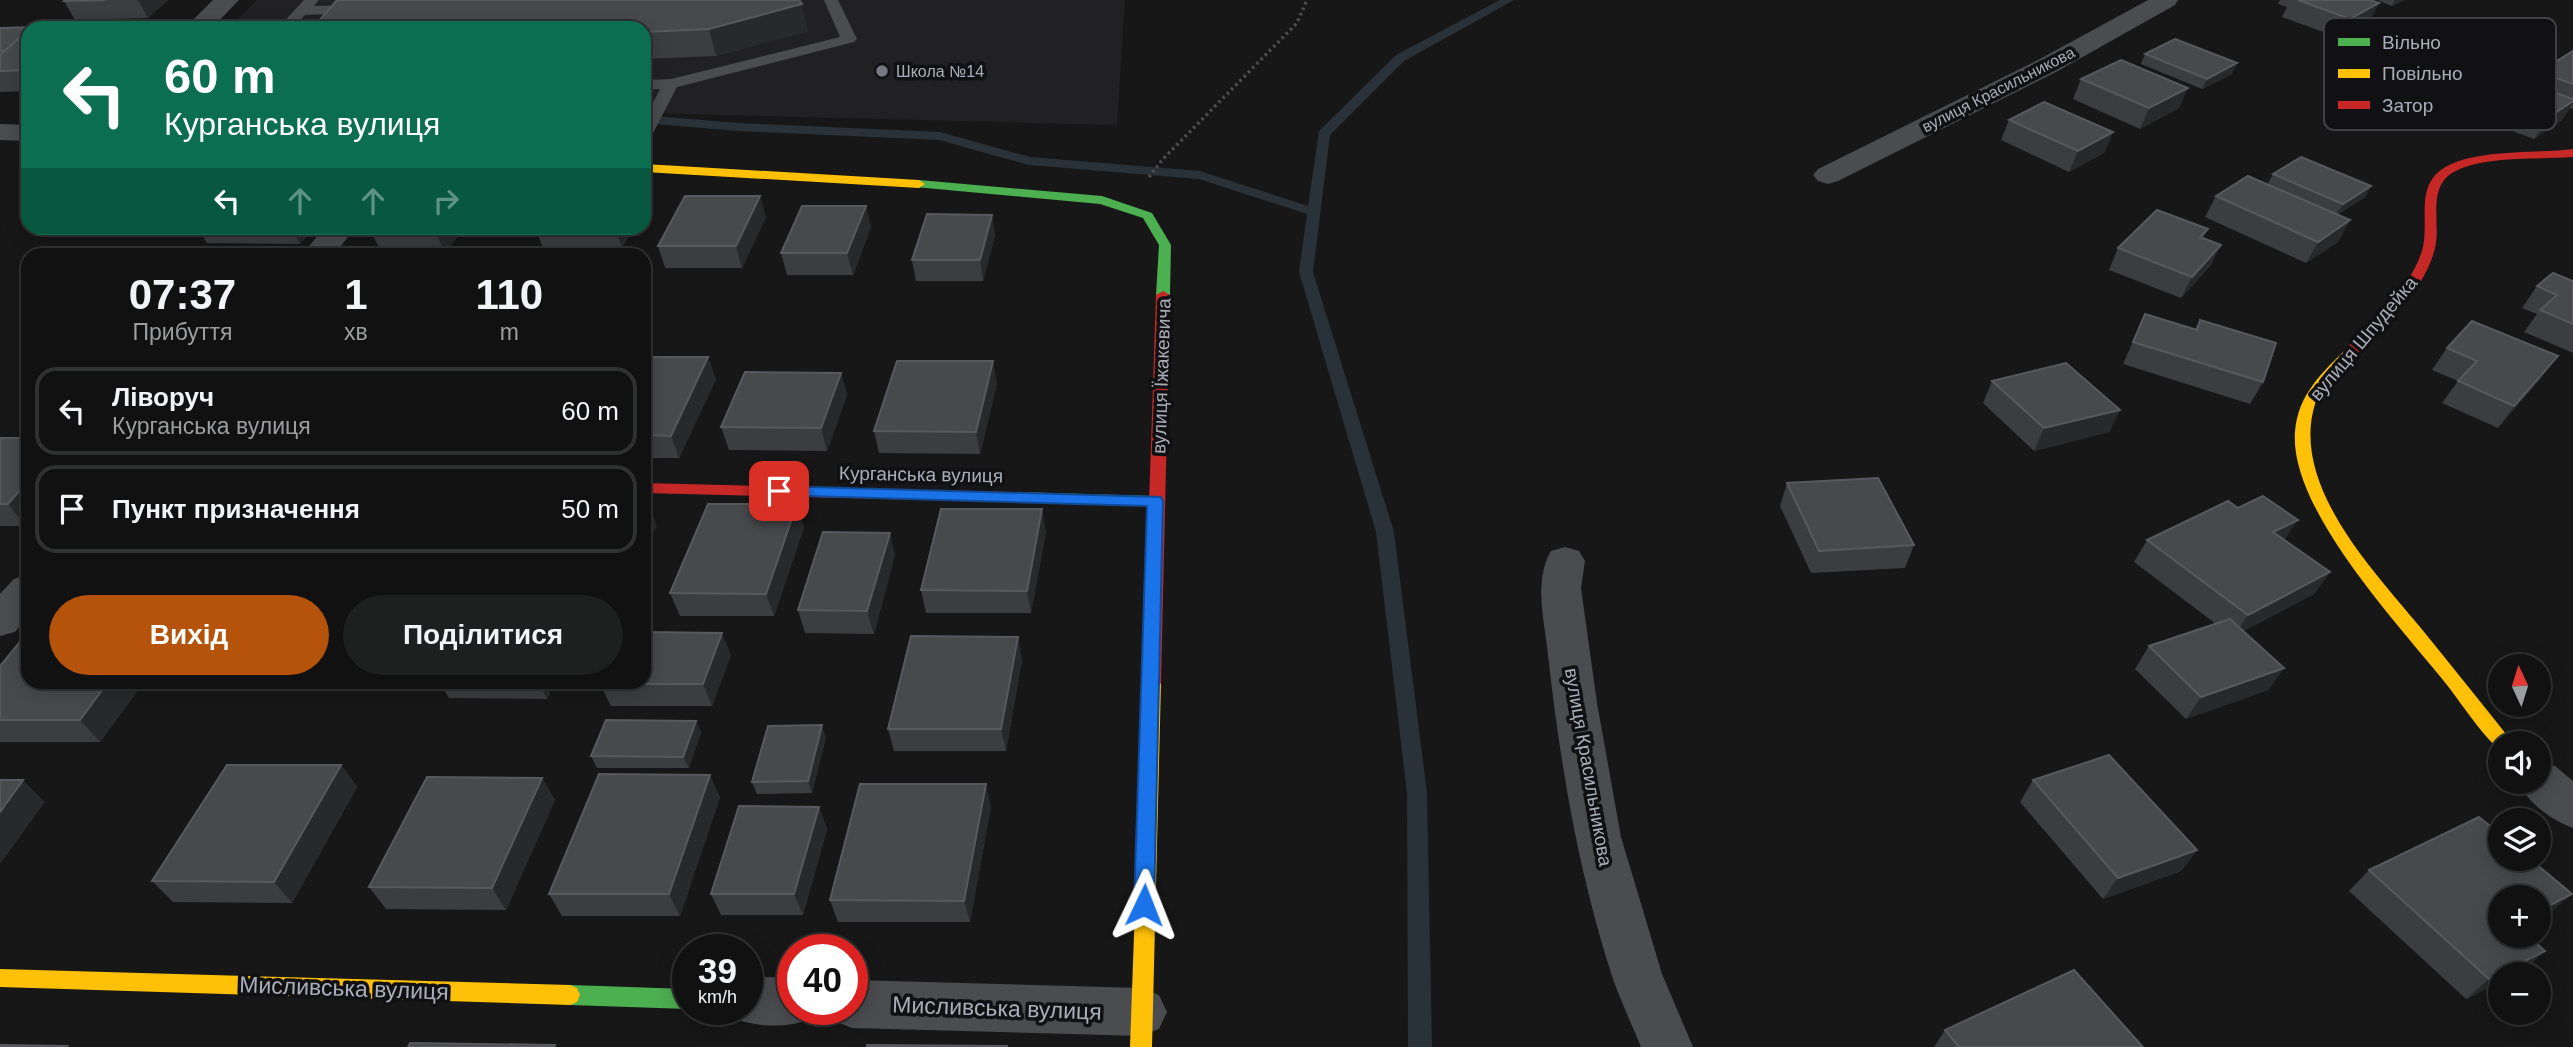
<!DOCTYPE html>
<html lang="uk">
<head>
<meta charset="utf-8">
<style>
	:root { --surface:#111; --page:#1e1f1f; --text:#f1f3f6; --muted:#9c9d9f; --line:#303131; --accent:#b45309 }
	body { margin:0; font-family:Helvetica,sans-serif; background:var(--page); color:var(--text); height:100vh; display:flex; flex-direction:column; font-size:26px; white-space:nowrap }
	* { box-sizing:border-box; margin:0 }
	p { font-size:23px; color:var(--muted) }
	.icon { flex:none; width:38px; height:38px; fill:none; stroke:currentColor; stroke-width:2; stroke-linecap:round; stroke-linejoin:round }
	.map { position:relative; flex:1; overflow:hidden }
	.sheet { position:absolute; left:21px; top:248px; width:630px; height:441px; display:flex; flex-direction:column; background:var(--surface); border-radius:21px; box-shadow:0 4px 18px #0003,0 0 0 2px var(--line) }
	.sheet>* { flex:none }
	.top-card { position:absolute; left:21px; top:21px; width:630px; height:214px; border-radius:21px; box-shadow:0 4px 18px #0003,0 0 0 2px var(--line); background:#0b6e4f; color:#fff; overflow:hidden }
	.needle { width:46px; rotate:356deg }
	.controls { position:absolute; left:2488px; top:654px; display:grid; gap:14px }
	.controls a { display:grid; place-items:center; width:63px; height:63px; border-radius:50%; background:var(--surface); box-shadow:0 4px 18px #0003,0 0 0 2px var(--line); font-size:35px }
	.speed { position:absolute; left:672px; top:934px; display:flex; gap:14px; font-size:35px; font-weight:700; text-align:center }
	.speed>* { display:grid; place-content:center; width:91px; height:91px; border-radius:50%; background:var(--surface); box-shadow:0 4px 18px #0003,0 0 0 2px var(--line); line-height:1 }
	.speed small { font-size:18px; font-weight:400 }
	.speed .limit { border:10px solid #d22; background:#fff; color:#111 }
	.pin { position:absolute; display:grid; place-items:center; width:60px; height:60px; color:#fff; margin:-30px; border-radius:14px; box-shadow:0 4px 10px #0006 }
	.me { position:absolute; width:77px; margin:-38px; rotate:2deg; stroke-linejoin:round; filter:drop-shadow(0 0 5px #0008) }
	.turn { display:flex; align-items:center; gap:24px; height:147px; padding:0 28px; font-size:32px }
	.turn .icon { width:91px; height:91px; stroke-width:2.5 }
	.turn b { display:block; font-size:49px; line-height:60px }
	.lanes { display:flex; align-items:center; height:66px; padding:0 28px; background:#0003; justify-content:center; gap:35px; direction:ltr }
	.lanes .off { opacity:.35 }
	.eta { display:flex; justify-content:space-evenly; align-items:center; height:119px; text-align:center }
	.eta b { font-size:42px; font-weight:700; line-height:49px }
	.cta { display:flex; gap:14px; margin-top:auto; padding:14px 28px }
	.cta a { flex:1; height:80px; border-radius:42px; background:var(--accent); color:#fff; font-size:28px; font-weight:700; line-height:80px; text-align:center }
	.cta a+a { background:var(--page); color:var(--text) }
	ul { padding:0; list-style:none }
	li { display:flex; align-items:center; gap:21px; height:88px; margin:0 14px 10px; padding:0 14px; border:4px solid var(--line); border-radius:21px }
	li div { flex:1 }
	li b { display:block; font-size:26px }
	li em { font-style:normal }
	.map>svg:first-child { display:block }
	.built { fill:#212124 }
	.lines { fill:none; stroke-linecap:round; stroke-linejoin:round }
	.stream { fill:#2a3239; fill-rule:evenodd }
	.path { stroke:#4d4e52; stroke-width:3.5; stroke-dasharray:2.5 3.5; stroke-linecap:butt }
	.lane { fill:#4b4c50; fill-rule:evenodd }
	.street { fill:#4b4c50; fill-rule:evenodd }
	.fast { fill:#4caf50; fill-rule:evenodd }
	.slow { fill:#ffc107; fill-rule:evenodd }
	.jam { fill:#c62828; fill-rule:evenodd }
	.wall { fill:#3c3d40 }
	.shaded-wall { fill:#28292a }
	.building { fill:#48494d; stroke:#57595e; stroke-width:2 }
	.route { fill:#1a73e8; stroke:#114b97; stroke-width:2 }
	.poi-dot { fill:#757880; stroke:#111113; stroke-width:2.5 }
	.labels { text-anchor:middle; stroke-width:7; stroke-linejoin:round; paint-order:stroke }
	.far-poi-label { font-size:16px; fill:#a8adb8; stroke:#111113; text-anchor:start }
	.far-street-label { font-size:16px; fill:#a8adb8; stroke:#111113 }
	.street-label { font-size:19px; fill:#a8adb8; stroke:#111113 }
	.near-street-label { font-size:23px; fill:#a8adb8; stroke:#111113 }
	.key { fill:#111113; stroke:#3e4045; stroke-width:2 }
	.key-label { font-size:19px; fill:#a8adb8 }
</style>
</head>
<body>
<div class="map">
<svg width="2573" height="1047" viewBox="0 0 2573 1047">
	<rect width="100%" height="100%" fill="#171717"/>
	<path class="built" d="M257 0H1125L1117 125 644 113V28H229Z"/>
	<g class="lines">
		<path class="stream" d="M1500 0H1514L1404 61 1330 135 1313 272 1394 532 1427 793 1432 1047H1408L1407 793 1376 532 1299 272 1307 214 1199 179 1029 165 939 140 738 131 644 123V115L738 123 940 132 1030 157 1200 171 1308 206 1319 131 1396 55Z"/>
		<path class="path" d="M1149 177 1163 159 1297 23 1307 0"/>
		<g class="lane">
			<path d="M304 0H319L314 6 358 5 365 9 358 13 305 15 293 28H278Z"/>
			<path d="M824 0H838L857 39 854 42 677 87 652 135 644 140V120L660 89 644 90V80L671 79 840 37Z"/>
		</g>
		<g class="street">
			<path d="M213 0H239L212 28H185Z"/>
			<path d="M2148 0H2178L2175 5 2056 72 1838 181 1828 184 1818 181 1813 175 1818 169 2038 60Z"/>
			<path d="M0 124 28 125V141L0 140Z"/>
			<path d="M324 228H355L333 256H301Z"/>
			<path d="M1565 547 1579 551 1585 561 1581 588 1597 703 1621 837 1662 974 1693 1047H1641C1631 1022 1619 998 1611 973 1578 870 1560 763 1548 655 1545 622 1533 582 1551 551Z"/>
			<path d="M28 574V616L15 632 0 636V594L14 579Z"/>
			<path d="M2539 761 2555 766 2573 781V828C2552 821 2528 803 2518 782H2539Z"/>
			<path d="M747 976 793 978V1010H815L811 1019C785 1029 755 1027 729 1017L726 1010H747Z"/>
			<path d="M852 980 1141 988 1159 995 1167 1012 1159 1029 1141 1036 852 1028 834 1021 829 1010H852Z"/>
		</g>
		<g class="fast">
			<path d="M919 180 1102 196 1152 213 1171 245 1170 295 1163 299 1156 295 1159 245 1143 218 1100 204 915 187V181Z"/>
			<path d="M1013 492 1155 496 1163 501 1155 506 1008 501 1005 497Z"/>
			<path d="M570 985 688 989V1009L570 1005 563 1002 560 995 563 988Z"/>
		</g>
		<g class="slow">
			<path d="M644 164 919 180 925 184 919 188 644 172Z"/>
			<path d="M2352 347 2359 351C2345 369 2322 382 2315 404 2290 485 2373 570 2420 627 2450 664 2480 701 2510 739L2513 744H2501V750C2486 741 2459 700 2447 685 2400 626 2289 509 2295 432 2298 394 2322 373 2347 348Z"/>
			<path d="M1152 676 1158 678 1161 683 1152 1047H1130L1143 683 1146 678Z"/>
			<path d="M0 969 570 985 577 988 580 995 577 1002 570 1005 0 987Z"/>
		</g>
		<g class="jam">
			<path d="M2573 149V157C2538 160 2482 155 2452 173 2427 189 2441 224 2435 248 2425 290 2386 324 2357 354H2347L2345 351 2347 348C2375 319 2409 290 2422 251 2430 224 2415 189 2441 170 2471 148 2537 154 2573 149Z"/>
			<path d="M1163 291 1170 295 1161 683 1158 688 1152 690 1146 688 1143 683 1156 295Z"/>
			<path d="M644 483 1013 492 1021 497 1013 502 644 493Z"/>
		</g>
	</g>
	<g class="wall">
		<path d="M65 0H168L148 18 75 20 64 1Z"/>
		<path d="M337 0 808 31 716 56 644 59V28Z"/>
		<path d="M2280 0H2370L2379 3 2369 22 2340 38 2282 17 2287 7 2278 4Z"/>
		<path d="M2377 0H2404L2392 6Z"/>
		<path d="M0 28H28V91L0 92Z"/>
		<path d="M2573 51V109L2570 108 2562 120 2534 139 2426 98 2438 78 2532 84 2539 72Z"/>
		<path d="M2145 54 2232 74 2202 89 2141 64Z"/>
		<path d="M2081 79 2179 108 2140 129 2073 99Z"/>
		<path d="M2009 120 2113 132 2104 153 2069 172 2001 140Z"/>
		<path d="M2273 174 2371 186 2365 197 2337 215 2350 220 2338 242 2306 263 2205 217 2216 196 2267 185Z"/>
		<path d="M866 206 871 227 853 275H787L781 253Z"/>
		<path d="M992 215 995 236 983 281H916L912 260Z"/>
		<path d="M766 217 742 268H665L658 246Z"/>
		<path d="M198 228H314L300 244 207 243Z"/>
		<path d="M464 228 445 253H382L371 232Z"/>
		<path d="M535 228H634L622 247 543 248Z"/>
		<path d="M2208 229 2203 238 2221 245 2210 266 2181 298 2109 270 2118 248Z"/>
		<path d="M2573 281V353L2524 332 2537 314 2522 308 2537 286Z"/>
		<path d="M2145 314 2195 329 2200 320 2263 382 2250 404 2123 364Z"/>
		<path d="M2447 348 2541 378 2498 428 2442 403 2458 381 2432 370Z"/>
		<path d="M644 357 716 379 679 458H644Z"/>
		<path d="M841 373 847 395 827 451 729 450 721 427Z"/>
		<path d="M1992 381 2120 410 2109 432 2034 451 1983 403Z"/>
		<path d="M997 383 980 454 879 453 874 431Z"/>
		<path d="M0 438H28V524L26 526H0Z"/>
		<path d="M1787 483 1914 545 1905 568 1811 573 1780 506Z"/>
		<path d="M797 504 804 527 774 616H680L670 593Z"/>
		<path d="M1046 531 1031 613H926L921 590Z"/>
		<path d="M2147 540H2284L2330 572 2314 594 2243 631 2284 668 2268 690 2186 719 2135 669 2149 646 2216 624 2134 562Z"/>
		<path d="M895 555 874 634 805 633 798 610Z"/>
		<path d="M731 655 712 706H611L600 684Z"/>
		<path d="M1022 660 1006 751H894L888 729Z"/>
		<path d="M0 666 28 682H144L100 742H0Z"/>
		<path d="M439 682H555L547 699 449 698Z"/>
		<path d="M696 721 701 732 689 768H597L591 756Z"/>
		<path d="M826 737 812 793 757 794 752 782Z"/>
		<path d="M341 765 357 787 292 903 173 902 152 881Z"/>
		<path d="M542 778 555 800 506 910 386 909 369 887Z"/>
		<path d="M2033 780 2197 850 2181 871 2103 899 2020 802Z"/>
		<path d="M720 797 680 916H562L549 894Z"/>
		<path d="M991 806 970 922H838L830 900Z"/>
		<path d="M819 807 827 829 803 915H721L711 894Z"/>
		<path d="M2369 870 2548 915 2501 936 2545 951 2521 972 2466 999 2349 891Z"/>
		<path d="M1945 1030 2143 1047H1934Z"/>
	</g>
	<g class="shaded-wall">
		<path d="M138 0H168L148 18Z"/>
		<path d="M2395 0H2404L2392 6Z"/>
		<path d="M2379 3 2369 22 2340 38 2350 19Z"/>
		<path d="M802 4 808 31 716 56 709 29Z"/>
		<path d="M2237 63 2232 74 2202 89 2207 79Z"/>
		<path d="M2188 88 2179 108 2140 129 2149 108Z"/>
		<path d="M2573 101V103L2562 120 2534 139 2548 118Z"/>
		<path d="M2113 132 2104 153 2069 172 2078 151Z"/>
		<path d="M2371 186 2365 197 2336 215 2343 204Z"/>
		<path d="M760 196 766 217 742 268 736 246Z"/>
		<path d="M866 206 871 227 853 275 847 253Z"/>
		<path d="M992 215 995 236 983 281 980 260Z"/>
		<path d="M2350 220 2338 242 2306 263 2318 242Z"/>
		<path d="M291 228H314L300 244Z"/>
		<path d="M438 228H464L445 253 435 232Z"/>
		<path d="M615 228H634L622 247Z"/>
		<path d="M2221 245 2210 266 2181 298 2192 277Z"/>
		<path d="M2558 356 2541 378 2498 428 2514 406Z"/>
		<path d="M708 357 716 379 679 458 671 436Z"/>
		<path d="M993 361 997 383 980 454 976 432Z"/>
		<path d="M841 373 847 395 827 451 821 428Z"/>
		<path d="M2120 410 2109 432 2034 451 2044 428Z"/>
		<path d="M28 481V524L26 526 8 504Z"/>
		<path d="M648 503 657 525 644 555V512Z"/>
		<path d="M797 504 804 527 774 616 766 594Z"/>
		<path d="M1042 509 1046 531 1031 613 1027 591Z"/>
		<path d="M2298 520 2283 542 2273 532Z"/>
		<path d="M890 533 895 555 874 634 867 611Z"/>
		<path d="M2330 572 2314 594 2233 637 2248 615Z"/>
		<path d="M722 633 731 655 712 706 703 684Z"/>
		<path d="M1018 637 1022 660 1006 751 1001 729Z"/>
		<path d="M2284 668 2268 690 2186 719 2201 697Z"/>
		<path d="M108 682H144L100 742 80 720Z"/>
		<path d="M538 682H555L547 699Z"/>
		<path d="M696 721 701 732 689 768 683 757Z"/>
		<path d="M822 725 826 737 812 793 808 781Z"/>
		<path d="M341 765 357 787 292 903 274 882Z"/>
		<path d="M710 775 720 797 680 916 669 894Z"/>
		<path d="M542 778 555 800 506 910 492 888Z"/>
		<path d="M23 780 45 802 0 864V812Z"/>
		<path d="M986 784 991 806 970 922 964 901Z"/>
		<path d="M819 807 827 829 803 915 794 894Z"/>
		<path d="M2197 850 2181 871 2103 899 2118 878Z"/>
		<path d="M2572 894 2548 915 2539 920V911Z"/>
		<path d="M2545 951 2521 972 2516 975H2501V982L2466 999 2489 979Z"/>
	</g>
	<g class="building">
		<path d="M65 0H105L64 1Z"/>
		<path d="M337 0H799L802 4 709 29 644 32V28H313Z"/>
		<path d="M2298 0H2370L2379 3 2350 19Z"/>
		<path d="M36 27 34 28H28V33L22 38H19L5 51H0V28Z"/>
		<path d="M19 38H28V70L0 71V55Z"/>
		<path d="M2175 39 2237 63 2207 79 2145 54Z"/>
		<path d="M2573 51V84L2539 72Z"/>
		<path d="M2121 60 2188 88 2149 108 2081 79Z"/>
		<path d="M2466 61 2573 99V101L2548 118 2438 78Z"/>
		<path d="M2044 102 2113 132 2078 151 2009 120Z"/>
		<path d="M2301 157 2371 186 2343 204 2273 174Z"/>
		<path d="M2248 176 2350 220 2318 242 2216 196Z"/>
		<path d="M685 196H760L736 246H658Z"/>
		<path d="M802 206H866L847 253H781Z"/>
		<path d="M2157 210 2208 229 2200 237 2221 245 2192 277 2118 248Z"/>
		<path d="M927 214 992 215 980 260H912Z"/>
		<path d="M375 228H438L435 232H371Z"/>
		<path d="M160 255H255L159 256Z"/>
		<path d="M2553 273 2573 281V324L2540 310 2557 295 2537 286Z"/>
		<path d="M2145 314 2197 330 2200 320 2276 343 2263 382 2133 342Z"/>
		<path d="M2472 321 2558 356 2514 406 2458 381 2477 361 2447 348Z"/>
		<path d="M644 357H708L671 436 644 435Z"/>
		<path d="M897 361H993L976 432 874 431Z"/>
		<path d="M2066 363 2120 410 2044 428 1992 381Z"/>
		<path d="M745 372 841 373 821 428 721 427Z"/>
		<path d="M0 438H28V481L8 504H0Z"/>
		<path d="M1878 478 1914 545 1819 551 1787 483Z"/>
		<path d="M2263 496 2298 520 2273 532 2330 572 2248 615 2147 540 2228 501 2238 508Z"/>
		<path d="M644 503H648L644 512Z"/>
		<path d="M708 504H797L766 594 670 593Z"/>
		<path d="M941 509H1042L1027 591 921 590Z"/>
		<path d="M823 532 890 533 867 611 798 610Z"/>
		<path d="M2230 619 2284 668 2201 697 2149 646Z"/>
		<path d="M28 632V682H108L80 720H0V666Z"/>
		<path d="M644 632 722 633 703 684H600L601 682H644Z"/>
		<path d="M911 636 1018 637 1001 729H888Z"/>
		<path d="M606 720 696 721 683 757 591 756Z"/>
		<path d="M822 725 808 781 752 782 768 726Z"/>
		<path d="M2109 755 2197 850 2118 878 2033 780Z"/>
		<path d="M227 765H341L274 882 152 881Z"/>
		<path d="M599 774 710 775 669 894H549Z"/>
		<path d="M427 777 542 778 492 888 369 887Z"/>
		<path d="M0 780H23L0 812Z"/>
		<path d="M860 784H986L964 901 830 900Z"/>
		<path d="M739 806 819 807 794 894H711Z"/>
		<path d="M2479 817 2501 835V859H2530L2572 894 2539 911V898H2501V936H2528L2545 951 2489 979 2369 870Z"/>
		<path d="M2074 970 2143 1047H1959L1945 1030Z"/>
		<path d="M410 1043 555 1045 554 1047H408Z"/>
		<path d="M0 1045 67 1046 66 1047H0Z"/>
		<path d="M867 1045 1007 1046V1047H867Z"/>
	</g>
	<path class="route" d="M779 486 1161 497 1163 501 1154 905 1151 911 1144 913 1137 911 1134 905 1147 506 773 495 771 491 773 488Z"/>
	<circle class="poi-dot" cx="882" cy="71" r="7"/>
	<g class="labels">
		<g class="far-poi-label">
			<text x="896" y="77">Школа №14</text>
		</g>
		<g class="far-street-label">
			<text transform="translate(1998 89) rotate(-27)" y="6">вулиця Красильникова</text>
		</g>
		<g class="street-label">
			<text transform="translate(2363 338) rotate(-50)" y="7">вулиця Шпудейка</text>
			<text transform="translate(1161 376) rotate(-88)" y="7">вулиця Їжакевича</text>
			<text transform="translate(921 474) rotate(1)" y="7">Курганська вулиця</text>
			<text transform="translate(1589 767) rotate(80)" y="7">вулиця Красильникова</text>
		</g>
		<g class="near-street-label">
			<text transform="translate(344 988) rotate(2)" y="8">Мисливська вулиця</text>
			<text transform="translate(997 1008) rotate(2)" y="8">Мисливська вулиця</text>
		</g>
	</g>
	<rect x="2324" y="18" width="232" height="112" rx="10" class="key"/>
	<rect x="2338" y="38" width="32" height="8" fill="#4caf50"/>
	<rect x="2338" y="69" width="32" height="9" fill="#ffc107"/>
	<rect x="2338" y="101" width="32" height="8" fill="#c62828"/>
	<g class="key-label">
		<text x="2382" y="49">Вільно</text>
		<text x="2382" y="80">Повільно</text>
		<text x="2382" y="112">Затор</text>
	</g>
</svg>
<div class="controls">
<a><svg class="needle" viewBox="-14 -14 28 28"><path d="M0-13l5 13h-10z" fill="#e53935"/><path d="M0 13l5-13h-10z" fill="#9c9d9f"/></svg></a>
<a><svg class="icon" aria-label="sound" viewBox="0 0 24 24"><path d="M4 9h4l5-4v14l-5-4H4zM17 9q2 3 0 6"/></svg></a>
<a><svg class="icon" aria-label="layers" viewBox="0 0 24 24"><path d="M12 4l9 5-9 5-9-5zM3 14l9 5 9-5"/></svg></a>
<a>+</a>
<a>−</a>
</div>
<div class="speed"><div>39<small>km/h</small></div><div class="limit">40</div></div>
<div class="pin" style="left:779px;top:491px;background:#d93025"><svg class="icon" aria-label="arrive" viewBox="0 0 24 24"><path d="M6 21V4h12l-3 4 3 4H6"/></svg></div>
<svg class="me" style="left:1144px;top:905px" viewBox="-20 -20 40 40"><path d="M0-17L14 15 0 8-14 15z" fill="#1a73e8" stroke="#fff" stroke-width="4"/></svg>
<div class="top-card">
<div class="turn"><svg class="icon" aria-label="left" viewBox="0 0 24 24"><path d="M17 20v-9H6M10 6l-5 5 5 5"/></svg><div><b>60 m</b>Курганська вулиця</div></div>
<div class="lanes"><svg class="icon" aria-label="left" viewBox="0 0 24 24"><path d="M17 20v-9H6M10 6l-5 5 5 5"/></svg><svg class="icon off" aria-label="ahead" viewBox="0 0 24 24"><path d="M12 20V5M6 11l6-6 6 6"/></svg><svg class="icon off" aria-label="ahead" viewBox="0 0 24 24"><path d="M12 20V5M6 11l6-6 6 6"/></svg><svg class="icon off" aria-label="right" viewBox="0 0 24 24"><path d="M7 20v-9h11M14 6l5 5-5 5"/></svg></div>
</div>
<section class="sheet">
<div class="eta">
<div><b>07:37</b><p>Прибуття</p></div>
<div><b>1</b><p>хв</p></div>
<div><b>110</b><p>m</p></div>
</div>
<ul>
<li><svg class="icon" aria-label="left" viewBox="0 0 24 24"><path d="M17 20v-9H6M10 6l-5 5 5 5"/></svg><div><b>Ліворуч</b><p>Курганська вулиця</p></div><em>60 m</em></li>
<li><svg class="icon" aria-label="arrive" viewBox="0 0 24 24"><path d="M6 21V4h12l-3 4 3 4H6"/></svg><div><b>Пункт призначення</b></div><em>50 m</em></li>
</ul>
<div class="cta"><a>Вихід</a><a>Поділитися</a></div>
</section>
</div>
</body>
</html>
